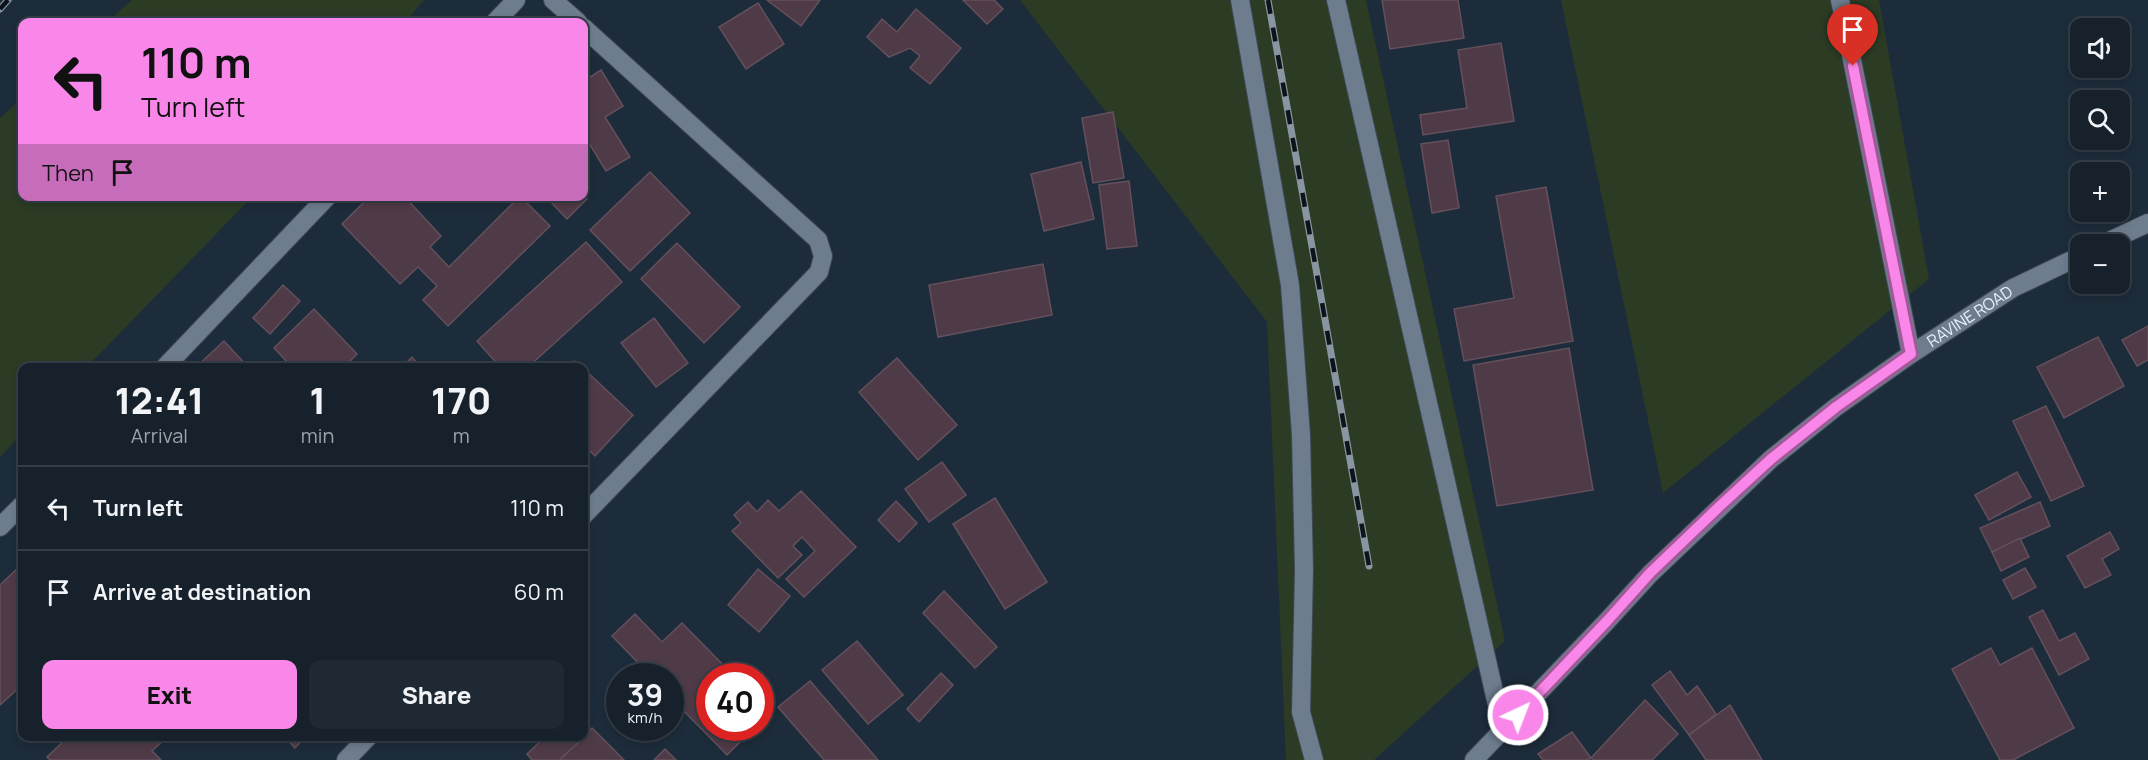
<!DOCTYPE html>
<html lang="en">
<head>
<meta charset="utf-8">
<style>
	:root { --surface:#16212c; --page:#1f2934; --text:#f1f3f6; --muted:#9ea3a9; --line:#353e48; --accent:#f987e9 }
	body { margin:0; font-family:Manrope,sans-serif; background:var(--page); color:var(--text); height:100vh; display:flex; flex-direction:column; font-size:22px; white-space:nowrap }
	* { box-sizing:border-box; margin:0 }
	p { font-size:20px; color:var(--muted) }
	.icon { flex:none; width:33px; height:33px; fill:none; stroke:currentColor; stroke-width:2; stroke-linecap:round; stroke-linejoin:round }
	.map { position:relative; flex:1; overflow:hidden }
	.side { position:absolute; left:18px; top:363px; width:570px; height:378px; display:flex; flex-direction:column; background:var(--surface); border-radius:12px; box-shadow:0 3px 9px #0003,0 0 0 2px var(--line) }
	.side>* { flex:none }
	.guide { position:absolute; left:18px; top:18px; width:570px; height:183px; border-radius:12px; box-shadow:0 3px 9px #0003,0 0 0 2px var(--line); background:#f987e9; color:#111; overflow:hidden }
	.controls { position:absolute; left:2070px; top:18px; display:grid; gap:12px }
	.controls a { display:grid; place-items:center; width:60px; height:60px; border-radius:12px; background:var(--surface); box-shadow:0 3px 9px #0003,0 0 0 2px var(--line); font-size:30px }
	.speed { position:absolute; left:606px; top:663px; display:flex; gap:12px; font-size:30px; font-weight:700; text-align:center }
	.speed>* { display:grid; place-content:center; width:78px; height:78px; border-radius:50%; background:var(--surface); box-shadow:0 3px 9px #0003,0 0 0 2px var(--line); line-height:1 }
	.speed small { font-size:15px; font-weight:400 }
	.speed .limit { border:9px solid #d22; background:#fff; color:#111 }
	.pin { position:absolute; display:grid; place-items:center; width:51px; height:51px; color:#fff; margin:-62px -26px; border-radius:50% 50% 50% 0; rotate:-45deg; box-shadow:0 0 6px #0007 }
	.pin .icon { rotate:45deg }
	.me { position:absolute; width:66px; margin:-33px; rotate:43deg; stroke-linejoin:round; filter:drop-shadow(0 0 4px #0008) }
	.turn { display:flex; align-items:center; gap:21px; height:126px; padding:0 24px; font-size:27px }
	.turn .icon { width:78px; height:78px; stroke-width:2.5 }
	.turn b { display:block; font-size:42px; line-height:51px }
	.then { display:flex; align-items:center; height:57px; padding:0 24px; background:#0003; gap:12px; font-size:22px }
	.eta { display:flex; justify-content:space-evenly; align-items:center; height:102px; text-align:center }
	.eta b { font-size:36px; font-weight:800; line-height:42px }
	.cta { display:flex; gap:12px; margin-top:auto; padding:12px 24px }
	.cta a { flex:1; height:69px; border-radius:12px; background:var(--accent); color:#111; font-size:24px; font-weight:800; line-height:69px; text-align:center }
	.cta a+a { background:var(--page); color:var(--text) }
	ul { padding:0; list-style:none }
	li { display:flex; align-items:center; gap:18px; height:84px; padding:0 24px; border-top:2px solid var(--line) }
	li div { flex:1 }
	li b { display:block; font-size:22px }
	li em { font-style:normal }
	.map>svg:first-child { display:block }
	.green { fill:#2b3b24 }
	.building { fill:#4f3b47; stroke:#64505c; stroke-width:1.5 }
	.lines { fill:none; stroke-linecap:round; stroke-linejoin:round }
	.minor-casing { stroke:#3d4955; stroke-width:20 }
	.minor { stroke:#6d7d8e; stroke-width:18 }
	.rail-casing { stroke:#8995a0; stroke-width:7 }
	.rail { stroke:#0d131a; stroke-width:4.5; stroke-dasharray:14; stroke-linecap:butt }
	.route-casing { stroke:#a25897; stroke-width:15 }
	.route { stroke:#f987e9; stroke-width:10 }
	.labels { text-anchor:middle; stroke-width:4.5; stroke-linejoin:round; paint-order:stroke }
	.street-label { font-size:16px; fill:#e8f1fb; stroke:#0d131a }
</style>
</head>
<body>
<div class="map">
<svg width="2148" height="760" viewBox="0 0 2148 760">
	<rect width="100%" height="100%" fill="#1d2c3a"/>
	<g class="green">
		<path d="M132 0H424L405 22H107Z"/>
		<path d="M1020 0H1366L1505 641 1374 760H1286L1267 322Z"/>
		<path d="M1561 0H1879L1929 279 1663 493Z"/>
		<path d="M22 98V196L252 197 87 367 22 368V434L0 457V118Z"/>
	</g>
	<g class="building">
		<path d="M767 0H820L801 26Z"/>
		<path d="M963 0H994L1003 9 987 24Z"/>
		<path d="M1382 0H1458L1464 38 1390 49Z"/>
		<path d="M758 3 784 44 746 69 719 27Z"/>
		<path d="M916 9 961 48 930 84 910 68 920 56 910 48 889 57 867 37 882 19 897 32Z"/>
		<path d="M1501 43 1514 121 1423 135 1420 115 1467 108 1458 50Z"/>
		<path d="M601 70 623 106 605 117 630 157 606 171 584 135V81Z"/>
		<path d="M1113 112 1124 178 1093 183 1082 118Z"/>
		<path d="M1448 140 1459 208 1432 213 1421 144Z"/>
		<path d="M1081 162 1094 219 1044 231 1031 174Z"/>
		<path d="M650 172 690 213 630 271 590 230Z"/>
		<path d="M1129 181 1137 246 1107 249 1099 185Z"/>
		<path d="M1546 187 1573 341 1464 361 1454 309 1514 298 1496 196Z"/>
		<path d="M584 195 587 199 567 219 545 196H584Z"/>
		<path d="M370 196H404L441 236 430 247 449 267 520 196 550 226 448 326 423 300 437 286 418 267 400 284 342 224Z"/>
		<path d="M586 242 622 282 527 368H501L477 341Z"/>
		<path d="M677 243 740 307 704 343 641 279Z"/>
		<path d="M1043 264 1052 315 938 337 929 285Z"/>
		<path d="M283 285 300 301 270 334 253 318Z"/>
		<path d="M314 309 357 354 343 368H293L274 348Z"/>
		<path d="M654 318 688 363 656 387 621 343Z"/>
		<path d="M2148 326V360L2137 366 2122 340Z"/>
		<path d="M2098 337 2124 386 2064 418 2037 367Z"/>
		<path d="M224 341 247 366 246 368H195Z"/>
		<path d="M1569 348 1593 490 1497 506 1473 365Z"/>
		<path d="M412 357 421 368H401Z"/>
		<path d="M897 358 957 425 918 460 859 392Z"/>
		<path d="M574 361 581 368H568Z"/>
		<path d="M584 369 633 415 595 456 584 445Z"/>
		<path d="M2046 406 2084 486 2051 501 2013 421Z"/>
		<path d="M942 462 966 495 929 522 905 489Z"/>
		<path d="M2017 472 2031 497 1989 520 1975 495Z"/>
		<path d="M801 491 856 547 804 597 786 579 815 551 802 537 793 546 802 555 778 578 732 531 741 523 734 515 748 502 757 512 768 500 779 511Z"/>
		<path d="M995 498 1047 582 1005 609 953 524Z"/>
		<path d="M896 501 917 523 899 542 878 520Z"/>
		<path d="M2040 502 2050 526 1992 552 1980 528Z"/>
		<path d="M2110 532 2119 549 2102 559 2111 575 2085 588 2067 556Z"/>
		<path d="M2020 538 2029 557 2001 571 1992 552Z"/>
		<path d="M20 566 22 568V685L0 705V585Z"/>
		<path d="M2025 568 2036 587 2013 599 2003 580Z"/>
		<path d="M758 569 790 596 759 632 728 605Z"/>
		<path d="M944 591 997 647 975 668 923 613Z"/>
		<path d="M2043 610 2059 641 2075 633 2089 659 2059 675 2029 617Z"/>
		<path d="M635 614 662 642 682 623 734 676H710V728H754L727 755 670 697V676H651L612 636Z"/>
		<path d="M857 641 903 695 868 724 822 670Z"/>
		<path d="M1991 648 2000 665 2032 648 2074 728 2013 760H2000L1952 669Z"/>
		<path d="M1670 671 1687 695 1697 686 1716 714 1689 735 1652 685Z"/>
		<path d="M941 673 953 685 919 722 907 709Z"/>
		<path d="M810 681 878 760H824L778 707Z"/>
		<path d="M1645 700 1678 734 1652 760H1594L1591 758Z"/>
		<path d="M760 704 769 713 760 721Z"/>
		<path d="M1730 705 1762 760H1706L1689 735Z"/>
		<path d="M592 728 624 760H559L579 742Z"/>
		<path d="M1572 732 1591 758 1588 760H1543L1538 754Z"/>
		<path d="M69 736H164L166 738 152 751 161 760H50L47 757Z"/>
		<path d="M284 736H306L295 748Z"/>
		<path d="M546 736H574L579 742 559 760H532L527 754Z"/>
		<path d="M665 749 676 760H654Z"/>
	</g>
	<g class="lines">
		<defs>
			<g id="minor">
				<path d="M553 0 578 22"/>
				<path d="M1240 0 1290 285 1301 435 1304 570 1301 712 1314 760"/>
				<path d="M1336 0 1503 731"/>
				<path d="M1840 0 1911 354"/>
				<path d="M495 22 516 0"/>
				<path d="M584 28 818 240 823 256 819 272 584 515"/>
				<path d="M2103 244 2148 223"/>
				<path d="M164 368 328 196"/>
				<path d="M0 527 22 505"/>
				<path d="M346 760 369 736"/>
				<path id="s1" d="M1474 760 1607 621 1650 574 1771 459 1836 407 1911 354 2013 288 2080 256"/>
			</g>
		</defs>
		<use href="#minor" class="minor-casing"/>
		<use href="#minor" class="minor"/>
		<defs>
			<g id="rail">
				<path d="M1268 0 1369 566"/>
				<path d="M0 9 8 0"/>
			</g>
		</defs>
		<use href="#rail" class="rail-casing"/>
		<use href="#rail" class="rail"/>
	</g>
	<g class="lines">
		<defs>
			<path id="route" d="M1518 715 1607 621 1650 573 1721 505 1771 459 1836 407 1911 354 1853 66"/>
		</defs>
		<use href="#route" class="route-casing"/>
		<use href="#route" class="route"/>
	</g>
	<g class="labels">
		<g class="street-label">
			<text dy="6" stroke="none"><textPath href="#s1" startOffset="668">RAVINE ROAD</textPath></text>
		</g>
	</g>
</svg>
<div class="controls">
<a><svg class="icon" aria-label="sound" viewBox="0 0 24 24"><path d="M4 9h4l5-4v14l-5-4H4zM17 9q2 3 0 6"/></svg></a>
<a><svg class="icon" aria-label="search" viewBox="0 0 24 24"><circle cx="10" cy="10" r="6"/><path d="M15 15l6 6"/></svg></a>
<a>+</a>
<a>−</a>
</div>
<div class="speed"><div>39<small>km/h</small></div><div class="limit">40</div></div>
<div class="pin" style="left:1853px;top:66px;background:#d93025"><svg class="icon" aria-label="arrive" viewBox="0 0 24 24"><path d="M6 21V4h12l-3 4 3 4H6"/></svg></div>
<svg class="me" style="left:1518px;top:715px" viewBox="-20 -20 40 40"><circle r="17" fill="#f987e9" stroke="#fff" stroke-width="3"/><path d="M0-11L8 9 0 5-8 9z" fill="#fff"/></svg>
<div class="guide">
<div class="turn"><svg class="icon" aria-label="left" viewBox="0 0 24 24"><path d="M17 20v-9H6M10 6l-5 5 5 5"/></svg><div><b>110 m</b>Turn left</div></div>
<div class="then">Then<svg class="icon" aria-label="arrive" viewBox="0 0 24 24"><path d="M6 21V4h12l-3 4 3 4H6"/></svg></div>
</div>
<section class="side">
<div class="eta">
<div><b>12:41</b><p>Arrival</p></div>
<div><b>1</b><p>min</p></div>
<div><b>170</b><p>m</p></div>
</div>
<ul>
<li><svg class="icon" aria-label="left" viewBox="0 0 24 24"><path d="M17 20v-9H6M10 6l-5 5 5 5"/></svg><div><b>Turn left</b></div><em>110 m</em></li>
<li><svg class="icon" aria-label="arrive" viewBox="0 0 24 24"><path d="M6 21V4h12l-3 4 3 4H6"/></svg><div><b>Arrive at destination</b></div><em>60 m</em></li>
</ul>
<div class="cta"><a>Exit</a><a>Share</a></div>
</section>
</div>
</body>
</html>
